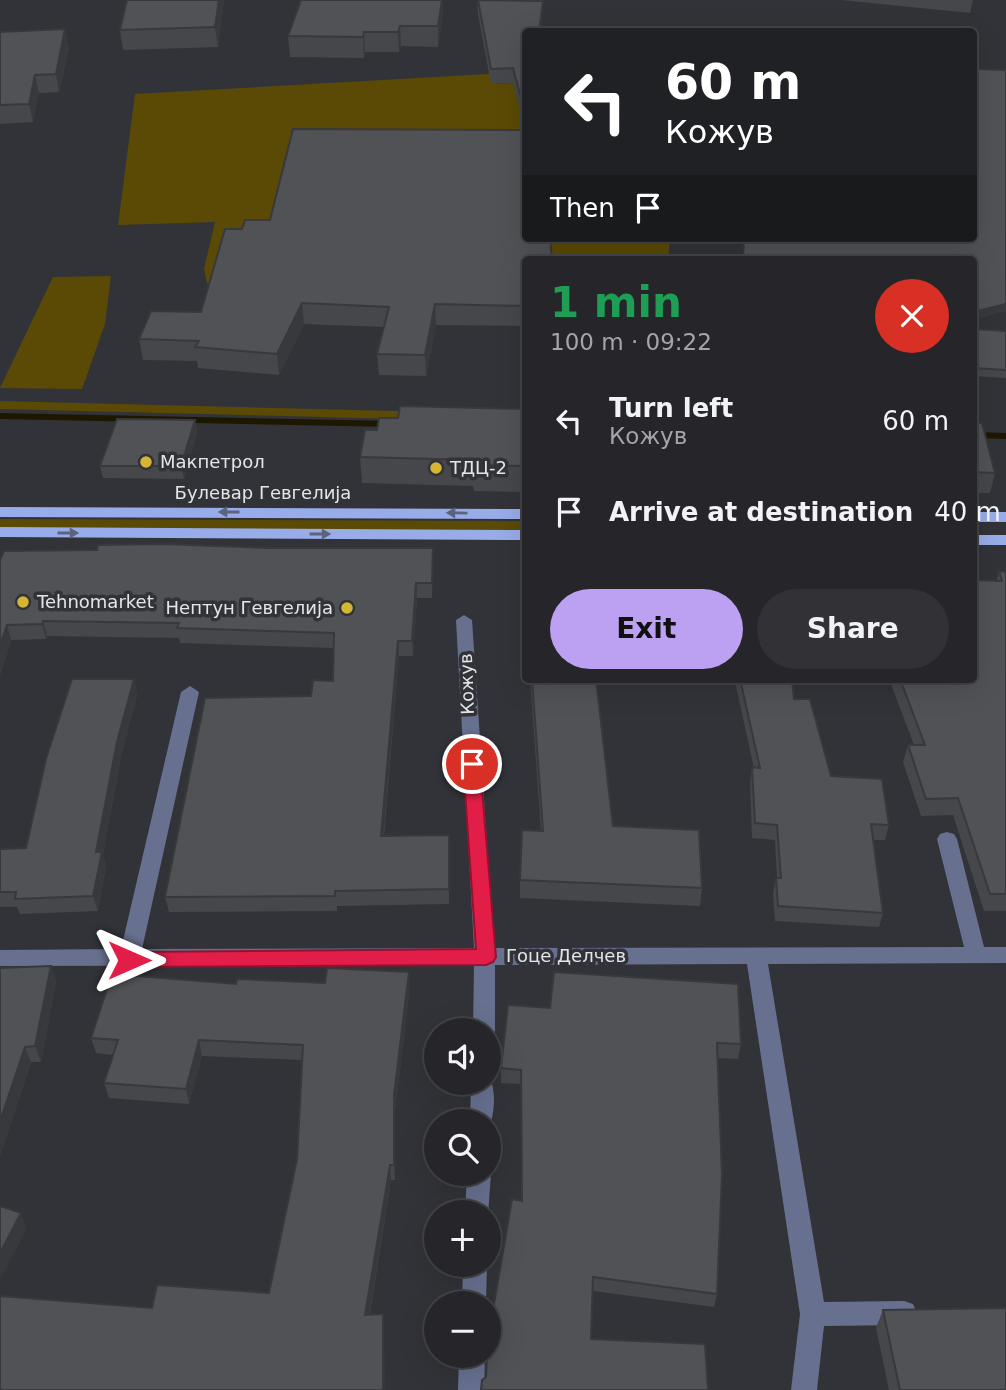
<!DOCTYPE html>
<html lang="en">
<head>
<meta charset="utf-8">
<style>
	:root { --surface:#26262a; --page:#323236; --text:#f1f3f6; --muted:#a4a5a8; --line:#424347; --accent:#bca0f2 }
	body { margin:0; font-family:"DejaVu Sans",sans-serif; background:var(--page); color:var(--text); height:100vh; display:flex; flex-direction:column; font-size:26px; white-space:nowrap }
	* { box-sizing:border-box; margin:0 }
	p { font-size:23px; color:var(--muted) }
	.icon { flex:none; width:38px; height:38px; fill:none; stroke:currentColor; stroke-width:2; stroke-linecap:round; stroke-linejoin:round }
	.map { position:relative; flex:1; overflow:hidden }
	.side { position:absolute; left:522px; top:256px; width:455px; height:427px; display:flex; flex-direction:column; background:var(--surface); border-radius:7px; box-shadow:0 7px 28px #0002,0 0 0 2px var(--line) }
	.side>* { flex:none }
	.top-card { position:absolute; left:522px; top:28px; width:455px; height:214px; border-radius:7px; box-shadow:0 7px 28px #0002,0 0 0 2px var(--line); background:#202124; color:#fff; overflow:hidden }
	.buttons { position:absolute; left:424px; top:1018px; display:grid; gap:14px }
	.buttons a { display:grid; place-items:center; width:77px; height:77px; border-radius:50%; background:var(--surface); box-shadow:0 7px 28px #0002,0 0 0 2px var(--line); font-size:35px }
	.pin { position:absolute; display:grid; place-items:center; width:60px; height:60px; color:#fff; margin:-30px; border:4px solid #fff; border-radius:50%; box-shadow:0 2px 7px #0007 }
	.me { position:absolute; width:77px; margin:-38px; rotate:90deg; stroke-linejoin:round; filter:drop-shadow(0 0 5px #0008) }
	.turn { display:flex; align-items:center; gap:24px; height:147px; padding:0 28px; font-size:32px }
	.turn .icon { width:91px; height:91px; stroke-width:2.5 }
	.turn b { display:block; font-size:49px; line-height:60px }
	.then { display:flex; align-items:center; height:66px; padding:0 28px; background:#0003; gap:14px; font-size:26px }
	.round { display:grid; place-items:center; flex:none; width:74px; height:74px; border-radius:37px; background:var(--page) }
	.headline { display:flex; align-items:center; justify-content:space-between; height:119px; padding:0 28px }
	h1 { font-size:42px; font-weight:800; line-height:52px; color:#1e9e55 }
	.button { display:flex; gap:14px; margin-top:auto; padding:14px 28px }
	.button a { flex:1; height:80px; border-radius:42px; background:var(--accent); color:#111; font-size:28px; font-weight:800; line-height:80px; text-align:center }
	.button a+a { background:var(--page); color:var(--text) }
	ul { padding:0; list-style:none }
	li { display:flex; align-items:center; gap:21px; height:91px; padding:0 28px }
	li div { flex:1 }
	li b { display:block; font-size:26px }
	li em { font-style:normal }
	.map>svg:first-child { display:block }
	.green { fill:#5a4a05 }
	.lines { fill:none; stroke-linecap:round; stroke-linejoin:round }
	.stream { fill:#1e1700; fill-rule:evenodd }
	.minor { fill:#67708f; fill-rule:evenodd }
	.major { fill:#98ace9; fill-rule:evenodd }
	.wall { fill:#45474a }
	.shaded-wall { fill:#38393c }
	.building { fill:#505256; stroke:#38393c; stroke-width:2 }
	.oneway { fill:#5b637f }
	.route { fill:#e11d48; stroke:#92132f; stroke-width:2 }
	.poi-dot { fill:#d5b534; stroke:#323338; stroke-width:2.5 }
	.labels { text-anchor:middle; stroke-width:7; stroke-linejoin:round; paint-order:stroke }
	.poi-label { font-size:18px; fill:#e4e5e8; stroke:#323338; text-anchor:start }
	.street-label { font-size:18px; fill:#e4e5e8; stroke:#323338 }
</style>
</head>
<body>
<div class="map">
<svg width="1006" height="1390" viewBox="0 0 1006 1390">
	<rect width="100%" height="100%" fill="#323338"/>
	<g class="green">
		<path d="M525 72 491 84 513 83 525 121V148L272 239 218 295 207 283 204 269 215 222 118 225 135 94Z"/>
		<path d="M549 238H670L668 259H550Z"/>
		<path d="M111 276 105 324 82 389 0 388 53 277Z"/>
		<path d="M0 401 473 413 525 422 0 409Z"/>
		<path d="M0 519 525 521V531L0 528Z"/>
	</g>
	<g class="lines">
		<g class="stream">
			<path d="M0 413 393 421 397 424 393 427 0 419Z"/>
			<path d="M973 432 1006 433V439L973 438Z"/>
		</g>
		<g class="minor">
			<path d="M464 615 472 620 494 948 964 947 937 839 940 834 947 832 954 834 957 839 984 947H1006V963L768 964 824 1302 904 1301 913 1304 917 1313 913 1322 904 1325 824 1326 817 1390H791L800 1314 747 964 495 965V1031L488 1039V1031H473L474 965 0 966V950L121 949 181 692 190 686 199 692 142 949 474 948 456 620Z"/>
			<path d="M488 1076C497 1087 495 1117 488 1129V1122H470L471 1083H488Z"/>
			<path d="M488 1169 491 1174 488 1215 465 1213 467 1174H488Z"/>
			<path d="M463 1265H487L486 1304H462Z"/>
			<path d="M459 1356H485L484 1390H458Z"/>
		</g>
		<g class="major">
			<path d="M0 507 525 509V519L0 517Z"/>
			<rect x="973" y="512" width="33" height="10"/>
			<path d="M0 527 525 530V540L0 537Z"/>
			<rect x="973" y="535" width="33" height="10"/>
		</g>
	</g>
	<g class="wall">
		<path d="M224 0 218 47 123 50 120 30Z"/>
		<path d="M301 0H443V13L438 47 401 46 399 52H365L364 58 290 57 288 36Z"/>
		<path d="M477 0 542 15 525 32V121H523L513 83 491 84 478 14Z"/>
		<path d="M841 0H973L970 13Z"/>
		<path d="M0 32 69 47 59 92 39 93 33 122 0 124Z"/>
		<path d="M1006 70V311L973 319V259H743V240L735 239V238H973Z"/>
		<path d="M525 259V326L436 325 426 376 379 375 377 354 384 327 304 324 279 375 198 368 197 361 143 360 139 339 201 312Z"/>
		<path d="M973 329 1006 331V378L973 376Z"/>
		<path d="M525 409V492L474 491 473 486 362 483 360 457 377 430Z"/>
		<path d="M195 420 197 433 184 479 103 478 100 466Z"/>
		<path d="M973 423 995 473 990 493H973Z"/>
		<path d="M522 541H525V604L522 558Z"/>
		<path d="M0 560 433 563 432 598H417L413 656H399L384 836 449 835V904L337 906V911L169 912 165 897 311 696 333 681 334 648 180 643 179 638 47 636 46 639 11 640 0 676Z"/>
		<path d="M999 571 1006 572V911H984L953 815 921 816 903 762 908 745H914L889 679H973Z"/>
		<path d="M134 679 137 695 121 757 103 854 106 867 98 911 20 914 17 907H0V849L26 848Z"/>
		<path d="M530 679H596L613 826 702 888 700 906 520 898V880L541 831Z"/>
		<path d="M730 679H792L794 699 831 776 889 825 885 840H873L883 913 879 927 775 921 773 893 776 878H777L775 840 752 838 750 782 752 767 754 768 735 682H730Z"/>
		<path d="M51 966 56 982 41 1062H31L0 1156V968Z"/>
		<path d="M236 984 410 987 395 1110V1180H391L370 1314H383L384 1328 152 1308 269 1293 297 1159 302 1060 202 1056 189 1104 109 1098 104 1083 113 1055 96 1053 91 1038Z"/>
		<path d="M508 1005 741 1044 738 1059 718 1058 717 1294 714 1307 593 1291 486 1377 492 1316 522 1201 521 1084 501 1083V1068Z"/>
		<path d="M883 1310 1006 1390H889L876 1328Z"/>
	</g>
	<g class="shaded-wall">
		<path d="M219 0H224L218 47 215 27Z"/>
		<path d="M442 0H443V13L438 47V26Z"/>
		<path d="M543 1 541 32H539Z"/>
		<path d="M400 26 401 46 399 52 398 32Z"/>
		<path d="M65 29 69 47 59 92 56 74Z"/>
		<path d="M364 32 365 52 364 58 363 37Z"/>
		<path d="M35 75 39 93 33 122 29 104Z"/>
		<path d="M302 303 304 324 279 375 277 354Z"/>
		<path d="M435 304 436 325 426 376 425 355Z"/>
		<path d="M1006 304V311L973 319V312Z"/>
		<path d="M195 420 197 433 184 479 181 466Z"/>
		<path d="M416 583 417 598 413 656 412 641Z"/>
		<path d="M43 621 47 636 46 639 42 624Z"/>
		<path d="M7 625 11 640 0 676V646Z"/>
		<path d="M398 641 399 656 382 851 381 836Z"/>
		<path d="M134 679 137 695 121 757 103 854 106 867 98 911 93 896 96 852 117 742Z"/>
		<path d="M51 966 56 982 41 1062 35 1046Z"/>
		<path d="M409 972 410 987 395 1110V1180L394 1165V1095Z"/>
		<path d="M199 1040 202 1056 189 1104 186 1089Z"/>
		<path d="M25 1047 31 1062 0 1156V1121Z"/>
		<path d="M390 1165 391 1180 367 1329 365 1315Z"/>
		<path d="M21 1213 27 1228 0 1280V1253Z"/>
		<path d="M383 1314 384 1328 385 1390H383Z"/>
	</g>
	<g class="building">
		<path d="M127 0H219L215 27 120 30Z"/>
		<path d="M301 0H442L438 26H400L398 32H364L363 37 288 36Z"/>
		<path d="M478 0 543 1 539 32H525V105H523L513 68 491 69Z"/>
		<path d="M65 29 56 74 35 75 29 104 0 105V32Z"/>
		<path d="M973 69 1006 70V304L973 312V259H743L744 238H973Z"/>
		<path d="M293 129 525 130V238H550L552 259H525V306L435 304 425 355 377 354 389 307 302 303 277 354 195 347 199 341 139 339 151 311 201 312 225 229H242L245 220H270Z"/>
		<path d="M973 329 1006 331V370L973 368Z"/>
		<path d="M400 406 525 409V466L473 465 474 460 360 457 365 430H377L379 418H398Z"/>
		<path d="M117 419 195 420 181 466H100Z"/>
		<path d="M973 423H982L995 473 973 472Z"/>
		<path d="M522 541H525V583Z"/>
		<path d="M162 544 268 548H433L432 583H416L412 641H398L381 836 449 835V889L335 891V896L165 897 205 698 311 696 313 680 333 681 334 633 177 628 179 623 43 621 42 624 7 625 0 646V560L4 551 97 550 98 545Z"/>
		<path d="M999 571 1006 572V894H990L958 798 926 799 908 745H925L900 679H973V580L1002 581Z"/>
		<path d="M72 679H134L117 742 96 852H102L93 896 15 899 16 892H0V849L26 848 46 759Z"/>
		<path d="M532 679H596L613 826 699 830 702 888 520 880 522 830 543 831Z"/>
		<path d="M740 679H792L794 699H810L831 776 882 779 889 825 871 824 883 913 778 906 776 878H781L777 825 755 823 752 767 760 768Z"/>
		<path d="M51 966 35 1046 25 1047 0 1121V968Z"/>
		<path d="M327 968 409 972 394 1095V1165H390L365 1315 383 1314V1390H0V1296L152 1308 157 1285 269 1293 297 1159 303 1045 199 1040 186 1089 104 1083 118 1040 91 1038 112 974 236 984 237 979 325 983Z"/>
		<path d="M554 972 738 984 741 1044 717 1043 722 1175 717 1294 593 1277 591 1339 705 1344 708 1390H481L482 1380 486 1377 487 1356H488V1316H492L512 1199 522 1201 521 1070 501 1068 508 1005 550 1008Z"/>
		<path d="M0 1206 21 1213 0 1253Z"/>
		<path d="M1006 1308V1390H900L883 1310Z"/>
	</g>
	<defs><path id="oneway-solid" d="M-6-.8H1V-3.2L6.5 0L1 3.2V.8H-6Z" transform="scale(1.75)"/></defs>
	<g class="oneway">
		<use href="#oneway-solid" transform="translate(229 512) rotate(180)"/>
		<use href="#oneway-solid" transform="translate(457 513) rotate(-179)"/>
		<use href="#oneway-solid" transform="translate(68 533)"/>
		<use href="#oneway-solid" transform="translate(320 534)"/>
	</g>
	<path class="route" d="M472 758 480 764 496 957 493 962 486 965 129 967 123 965 120 960 123 954 129 952 476 949 463 764Z"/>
	<g class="poi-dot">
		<circle cx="146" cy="462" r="7"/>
		<circle cx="436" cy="468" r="7"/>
		<circle cx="23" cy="602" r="7"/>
		<circle cx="347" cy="608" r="7"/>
	</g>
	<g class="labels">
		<g class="poi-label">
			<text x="160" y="468">Макпетрол</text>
			<text x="450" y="474">ТДЦ-2</text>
			<text x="37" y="608">Tehnomarket</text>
			<text x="333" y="614" text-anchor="end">Нептун Гевгелија</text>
		</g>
		<g class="street-label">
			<text x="263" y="499">Булевар Гевгелија</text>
			<text transform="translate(467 684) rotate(-92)" y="6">Кожув</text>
			<text x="566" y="962">Гоце Делчев</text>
		</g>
	</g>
</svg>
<div class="buttons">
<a><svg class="icon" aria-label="sound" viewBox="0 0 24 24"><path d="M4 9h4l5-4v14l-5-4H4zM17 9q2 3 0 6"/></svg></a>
<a><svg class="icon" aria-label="search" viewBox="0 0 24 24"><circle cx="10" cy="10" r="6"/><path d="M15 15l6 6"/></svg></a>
<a>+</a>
<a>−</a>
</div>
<div class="pin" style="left:472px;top:764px;background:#d93025"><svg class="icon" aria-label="arrive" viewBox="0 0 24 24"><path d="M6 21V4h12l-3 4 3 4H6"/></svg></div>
<svg class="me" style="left:129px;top:960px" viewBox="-20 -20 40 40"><path d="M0-17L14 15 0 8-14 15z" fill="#e11d48" stroke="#fff" stroke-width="4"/></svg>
<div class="top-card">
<div class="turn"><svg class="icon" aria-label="left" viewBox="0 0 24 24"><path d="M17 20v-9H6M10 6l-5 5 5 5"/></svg><div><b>60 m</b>Кожув</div></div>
<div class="then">Then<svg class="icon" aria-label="arrive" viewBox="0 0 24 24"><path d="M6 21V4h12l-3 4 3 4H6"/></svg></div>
</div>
<section class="side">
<div class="headline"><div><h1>1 min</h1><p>100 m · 09:22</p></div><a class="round" style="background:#d93025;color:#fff"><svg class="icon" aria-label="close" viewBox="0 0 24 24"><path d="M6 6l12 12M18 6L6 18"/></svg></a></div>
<ul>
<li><svg class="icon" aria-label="left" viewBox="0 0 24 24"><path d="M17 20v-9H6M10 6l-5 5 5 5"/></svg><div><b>Turn left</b><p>Кожув</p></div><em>60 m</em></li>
<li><svg class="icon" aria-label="arrive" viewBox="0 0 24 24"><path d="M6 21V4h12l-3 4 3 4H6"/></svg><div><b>Arrive at destination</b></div><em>40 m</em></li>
</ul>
<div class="button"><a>Exit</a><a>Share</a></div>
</section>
</div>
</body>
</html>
